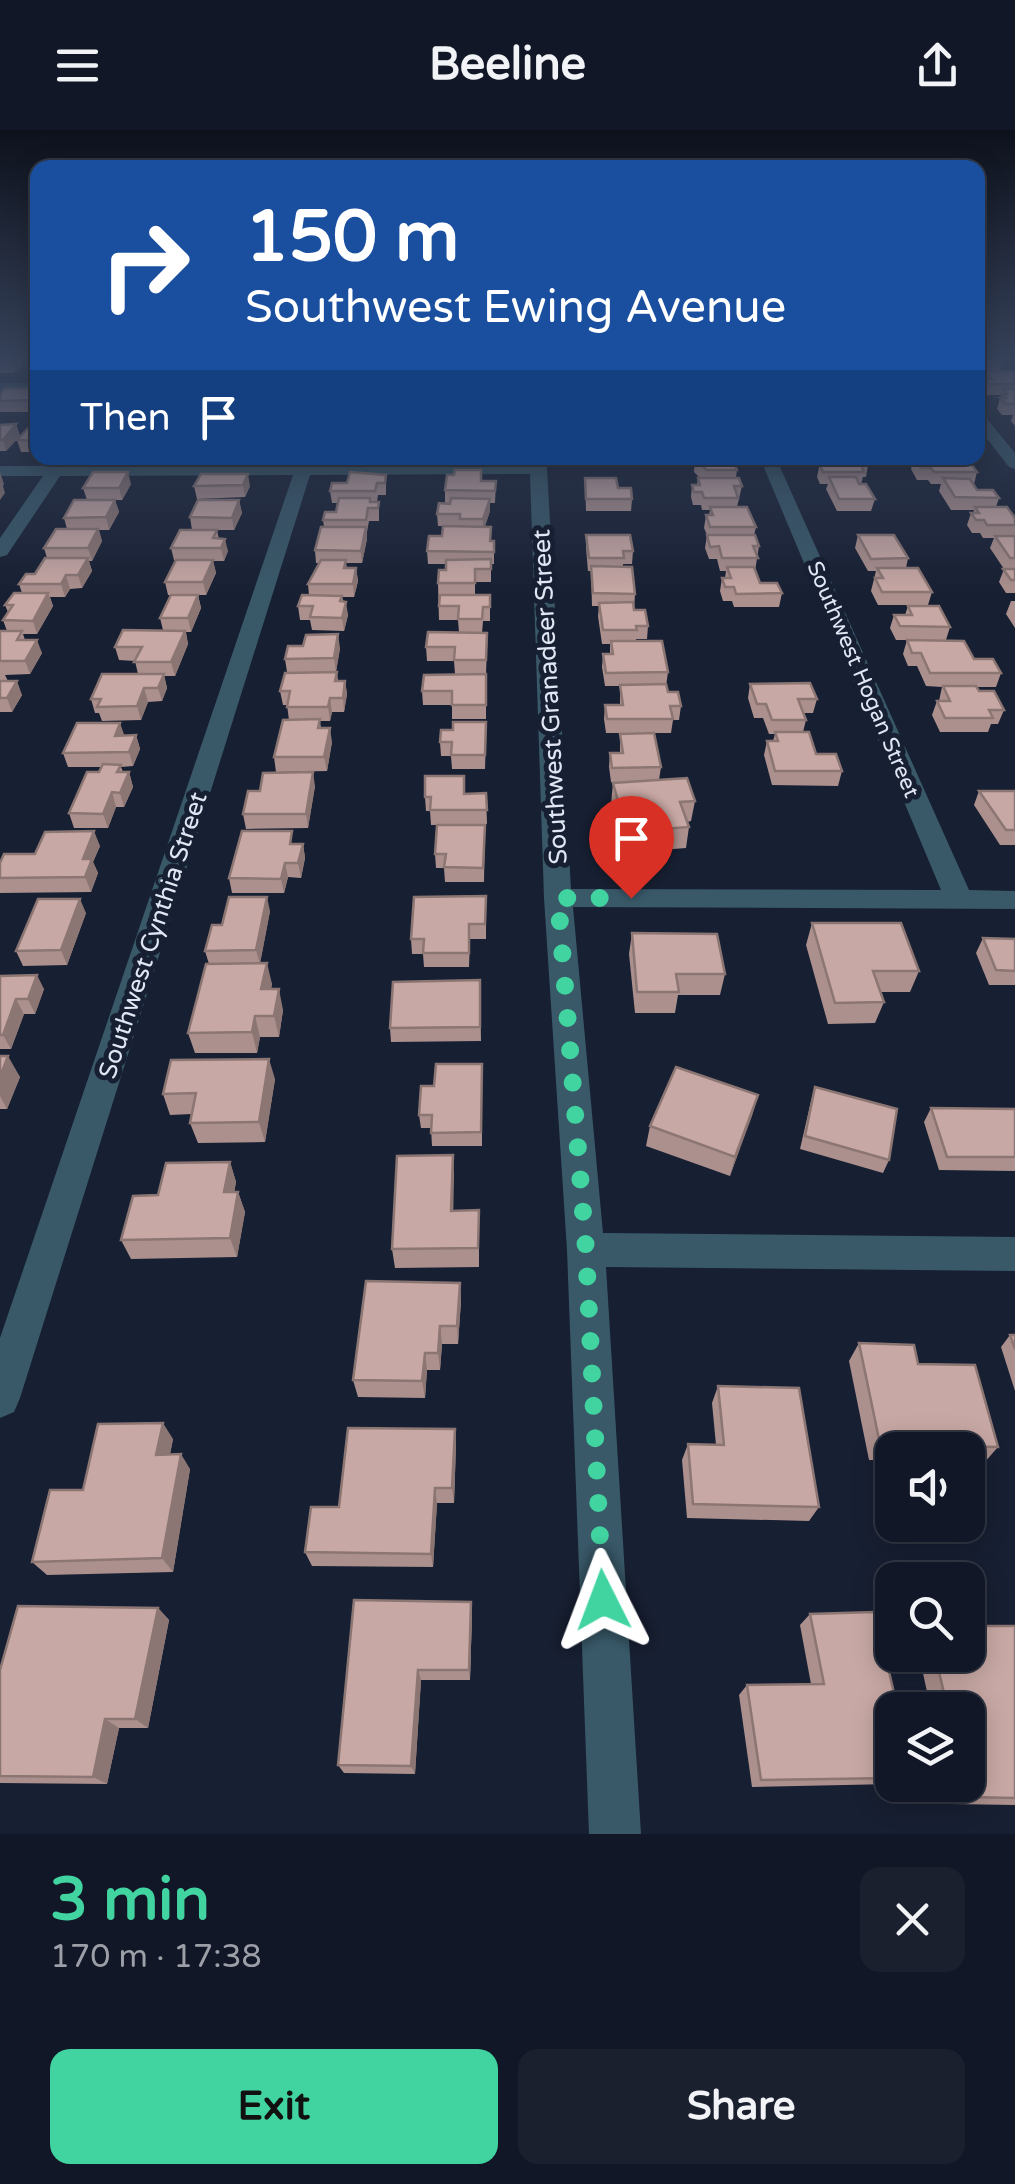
<!DOCTYPE html>
<html lang="en">
<head>
<meta charset="utf-8">
<style>
	:root { --surface:#111726; --page:#1a202e; --text:#f1f3f6; --muted:#9c9fa7; --line:#303643; --accent:#41d4a1 }
	body { margin:0; font-family:"Varela Round",sans-serif; background:var(--page); color:var(--text); height:100vh; display:flex; flex-direction:column; font-size:38px; white-space:nowrap }
	* { box-sizing:border-box; margin:0 }
	p { font-size:32px; color:var(--muted) }
	.icon { flex:none; width:55px; height:55px; fill:none; stroke:currentColor; stroke-width:2; stroke-linecap:round; stroke-linejoin:round }
	.map { position:relative; height:1704px; overflow:hidden }
	.drawer { display:flex; flex-direction:column; background:var(--surface); flex:1 }
	.drawer>* { flex:none }
	.hud { position:absolute; left:30px; top:30px; width:955px; height:305px; border-radius:20px; box-shadow:0 5px 25px #0003,0 0 0 2px var(--line); background:#1a4fa0; color:#fff; overflow:hidden }
	.fabs { position:absolute; left:875px; top:1302px; display:grid; gap:20px }
	.fabs a { display:grid; place-items:center; width:110px; height:110px; border-radius:20px; background:var(--surface); box-shadow:0 5px 25px #0003,0 0 0 2px var(--line); font-size:50px }
	.pin { position:absolute; display:grid; place-items:center; width:85px; height:85px; color:#fff; margin:-102px -42px; border-radius:50% 50% 50% 0; rotate:-45deg; box-shadow:0 0 10px #0007 }
	.pin .icon { rotate:45deg }
	.me { position:absolute; width:110px; margin:-55px; rotate:357deg; stroke-linejoin:round; filter:drop-shadow(0 0 8px #0008) }
	.turn { display:flex; align-items:center; gap:35px; height:210px; padding:0 50px; font-size:45px }
	.turn .icon { width:130px; height:130px; stroke-width:2.5 }
	.turn b { display:block; font-size:70px; line-height:85px }
	.then { display:flex; align-items:center; height:95px; padding:0 50px; background:#0003; gap:20px; font-size:38px }
	.round { display:grid; place-items:center; flex:none; width:105px; height:105px; border-radius:20px; background:var(--page) }
	.headline { display:flex; align-items:center; justify-content:space-between; height:170px; padding:0 50px }
	h1 { font-size:60px; font-weight:800; line-height:75px; color:var(--accent) }
	.action { display:flex; gap:20px; margin-top:auto; padding:20px 50px }
	.action a { flex:1; height:115px; border-radius:20px; background:var(--accent); color:#111; font-size:40px; font-weight:800; line-height:115px; text-align:center }
	.action a+a { background:var(--page); color:var(--text) }
	header { display:flex; justify-content:space-between; align-items:center; height:130px; padding:0 50px; background:var(--surface); font-size:45px; font-weight:800 }
	.map>svg:first-child { display:block }
	.lines { fill:none; stroke-linecap:round; stroke-linejoin:round }
	.minor { fill:#395969; fill-rule:evenodd }
	.wall { fill:#ac908d }
	.shaded-wall { fill:#8c7673 }
	.building { fill:#c8a8a4; stroke:#8c7673; stroke-width:2.5 }
	.route { stroke:#41d4a1; stroke-width:18; stroke-dasharray:0 32.4 }
	.labels { text-anchor:middle; stroke-width:10; stroke-linejoin:round; paint-order:stroke }
	.far-street-label { font-size:22px; fill:#e0e6f3; stroke:#171f32 }
	.street-label { font-size:25px; fill:#e0e6f3; stroke:#171f32 }
</style>
</head>
<body>
<header><svg class="icon" aria-label="menu" viewBox="0 0 24 24"><path d="M4 6h16M4 12h16M4 18h16"/></svg>Beeline<svg class="icon" aria-label="share" viewBox="0 0 24 24"><path d="M12 15V3M7 8l5-5 5 5M5 13v7h14v-7"/></svg></header>
<div class="map">
<svg width="1015" height="1704" viewBox="0 0 1015 1704">
	<rect width="100%" height="100%" fill="#171f32"/>
	<g class="lines">
		<g class="minor">
			<rect x="0" y="253" width="38" height="8"/>
			<path d="M978 282 983 284 1015 323V339L1009 337 978 297Z"/>
			<path d="M530 328H546L547 339 571 759 941 760 760 328H776L969 760 1015 761V779L573 777 603 1103 1015 1107V1141L606 1137 641 1704H589L567 1120 544 768 530 344 310 345 20 1268 14 1282 0 1288V1208L293 345 60 346 7 425 0 427V408L43 346H0V336L530 334Z"/>
		</g>
	</g>
	<g class="wall">
		<path d="M0 228H20L22 236 13 243H0Z"/>
		<path d="M38 228V241H33L30 230Z"/>
		<path d="M978 228 1002 232 1000 241H1015V296L1011 291 1013 285H1002L997 279 1001 265H985L981 260 982 246H978Z"/>
		<path d="M38 258V282H0V264Z"/>
		<path d="M16 294 20 306 6 321H0V295Z"/>
		<path d="M38 296V322H21L17 310Z"/>
		<rect x="588" y="328" width="25" height="1"/>
		<path d="M701 328H732L737 340 736 348 742 356 737 377 756 397 754 405 759 416 755 441 760 453 782 463 779 477H734L732 471H723L720 461 722 448H725L726 441H720L717 429H709L705 418 707 405 704 398 706 385H709L710 380H702L701 375H693L691 367 692 355H697L698 348H700L694 342 695 330H701Z"/>
		<path d="M821 328H859L868 335 866 347H863L861 354 875 369 871 381H837L826 359 828 354H820L817 347Z"/>
		<path d="M914 328H955H951L956 334 977 342 974 354 977 360 999 368 996 377 1015 388V463H1006L999 452 1004 439 990 418 994 408H983L980 403H972L967 395 971 383H973L974 380H951L939 361 941 354H931L928 350H917L911 339Z"/>
		<path d="M201 344 250 356 245 367 197 369 194 356Z"/>
		<path d="M386 345V365H378L377 372H379V391H369L367 402V409L362 433H346L347 438H356L358 451 354 467H342L348 485 344 501 312 500 310 490H300L298 476 309 465 308 454 319 433H316L315 420 324 397 323 390 336 382 338 373H332L330 361 347 353Z"/>
		<path d="M585 348 618 358 632 369 631 381H586Z"/>
		<path d="M482 351H496L495 373H490V381L485 396 491 411H494V434H491V452H475V465H490V491H483L482 503 487 516 486 544H455L454 531H427L426 517 459 502 458 490H439L438 453 446 440V434H428L427 421 442 406 460 396H438L437 384 450 374 445 373V360Z"/>
		<path d="M131 354 122 370H115L119 382 109 400H99L102 411 92 431H89L92 441 82 458 70 459 65 467H50L53 476 37 504H23L25 510 42 523 30 544 5 545 8 551 22 565 12 582H0V501H7L3 490 8 482 5 475 22 463 19 454 35 444 47 428 44 418 67 399 64 388 87 370 83 358Z"/>
		<path d="M239 370 242 383 234 400H217L219 409 228 421 224 431H213L216 443 206 465H198L201 478 191 502H186L188 514 175 546H164L167 558 162 571 148 572 141 590 102 591 99 583H95L91 569 138 544 135 531 119 530 115 517 163 500 160 488 171 465H168L165 452 176 430H174L171 418 192 400 190 387Z"/>
		<path d="M586 405 633 421 632 434H623V436L635 464 634 480 648 496 647 509H636V511L668 542 666 556 668 562 681 576 679 590H673L671 603H606L604 589 605 575H620V556H605L602 537 603 524H610V514H602L598 486 599 476H592L591 441H588L586 418Z"/>
		<path d="M858 405 908 428 906 438 932 462 928 475H878L871 461 876 441H868L855 418Z"/>
		<path d="M1011 471H1015V498L1006 484Z"/>
		<path d="M908 476 950 497 946 510H896L890 498 894 485H905Z"/>
		<path d="M907 510 974 529 1001 543 996 557H976L979 561 1004 580 998 594H991L988 602H940L932 585 937 571H939L942 557 926 556 917 536H908L903 524Z"/>
		<path d="M340 518 336 542H287L285 529Z"/>
		<path d="M337 542 338 551H345L347 564 344 582H332L330 591H320L321 598 332 612 327 641 276 642 274 627 289 590 287 575H283L280 561Z"/>
		<path d="M486 544V589H452V575H423L422 561Z"/>
		<path d="M750 554 817 569 813 583H803L806 590 803 602 816 624 842 641 838 656 772 655 764 625 767 611H773L775 604H769L763 588H754L748 568Z"/>
		<path d="M620 604 661 637 659 650 695 671 691 691 687 692 689 697 686 718 635 722 628 698H618L611 674 613 653 625 652H611L609 637 610 623H620Z"/>
		<path d="M124 605H136L140 619 133 636 121 637 123 642H129L133 657 124 677H116L108 698H74L69 683 102 637H68L63 623Z"/>
		<path d="M486 606 485 639H452L451 626H441L440 612Z"/>
		<path d="M315 656 308 698 246 699 243 684 260 661Z"/>
		<path d="M979 661H1015V715H1000L974 675Z"/>
		<path d="M486 663 487 694 431 695 430 681H426L425 667Z"/>
		<path d="M485 695 484 752H445L444 738H436L435 724Z"/>
		<path d="M295 714H303L305 728 301 748 288 747 284 763H232L229 748Z"/>
		<path d="M100 716 93 732 98 743 91 762 0 763V733L35 724Z"/>
		<path d="M486 766V809H470L469 837H424L423 824H412L411 809Z"/>
		<path d="M270 781 260 833 272 854 271 859 283 880 279 907H260L257 923H195L188 903 209 834 205 821 222 795Z"/>
		<path d="M86 783 67 835 23 836 16 821Z"/>
		<path d="M812 793 919 841 910 862H880L884 872 875 893 828 894 806 815Z"/>
		<path d="M632 803 725 844 720 865H678L675 883H635L629 824Z"/>
		<path d="M983 808 1015 809V855H989L976 823Z"/>
		<path d="M0 846 44 859 35 884H24L11 919H0Z"/>
		<path d="M480 850 481 911 391 912 390 898Z"/>
		<path d="M0 926 20 947 7 979H0Z"/>
		<path d="M482 934V1016H432L431 998H421L419 985 434 956Z"/>
		<path d="M275 949 265 1012 198 1013 190 993 192 984 170 985 163 964Z"/>
		<path d="M815 957 889 1030 883 1043 800 1019 811 971Z"/>
		<path d="M758 965 730 1046 646 1016 650 996Z"/>
		<path d="M931 978 1015 979V1041L939 1040 924 992Z"/>
		<path d="M453 1025V1081L479 1100V1137L395 1138 392 1119Z"/>
		<path d="M230 1032 236 1052 234 1062H238L245 1082 237 1127 131 1129 121 1110 158 1065Z"/>
		<path d="M460 1153 461 1171 458 1214H442L440 1240H427L425 1268 358 1267 353 1250Z"/>
		<path d="M1010 1205H1015V1261L1001 1217Z"/>
		<path d="M859 1213 918 1234 998 1317 984 1333 968 1332V1320H892V1330H869L849 1231Z"/>
		<path d="M718 1256 819 1377 809 1391 687 1388 682 1330 688 1314 716 1315 712 1273Z"/>
		<path d="M455 1299 456 1315 454 1373H437L433 1437 312 1436 305 1422 339 1377Z"/>
		<path d="M173 1309 170 1324 190 1339 173 1442 47 1445 32 1432 83 1360Z"/>
		<path d="M354 1470 472 1484 470 1550H421L415 1644 344 1643 338 1635Z"/>
		<path d="M158 1478 169 1490 148 1598H119L107 1654 0 1653V1540Z"/>
		<path d="M810 1484 892 1580V1654L752 1657 739 1565 747 1555 811 1554 800 1495Z"/>
		<path d="M976 1496H1015V1675L951 1674 947 1655H968V1580H931L919 1525H968Z"/>
	</g>
	<g class="shaded-wall">
		<path d="M15 228H20L22 236 13 243 9 232Z"/>
		<path d="M16 294 20 306 6 321 3 310Z"/>
		<path d="M0 342 4 354 3 356 5 363 0 370Z"/>
		<path d="M128 342 131 354 122 370 119 358Z"/>
		<path d="M248 344 250 356 245 367 243 355Z"/>
		<path d="M490 369V381L483 402V389Z"/>
		<path d="M115 370 119 382 109 400 106 387Z"/>
		<path d="M239 370 242 383 234 400 232 388Z"/>
		<path d="M366 397 367 409 362 433 361 421Z"/>
		<path d="M98 399 102 411 92 431 88 418Z"/>
		<path d="M225 409 228 421 224 431 221 418Z"/>
		<path d="M88 428 92 441 82 458 78 445Z"/>
		<path d="M213 430 216 443 206 465 203 452Z"/>
		<path d="M356 438 358 451 354 467 353 454Z"/>
		<path d="M66 445 70 459 65 467 61 454Z"/>
		<path d="M48 463 53 476 37 504 33 491Z"/>
		<path d="M198 465 201 478 191 502 188 488Z"/>
		<path d="M346 472 348 485 344 501 342 488Z"/>
		<path d="M185 501 188 514 175 546 171 532Z"/>
		<path d="M338 504 340 518 336 542 334 528Z"/>
		<path d="M37 510 42 523 30 544 25 531Z"/>
		<path d="M164 544 167 558 162 571 158 558Z"/>
		<path d="M17 551 22 565 12 582 7 568Z"/>
		<path d="M345 551 347 564 344 582 343 568Z"/>
		<path d="M144 558 148 572 141 590 137 576Z"/>
		<path d="M330 568 332 582 330 591 328 577Z"/>
		<path d="M120 593 125 607 115 606Z"/>
		<path d="M330 598 332 612 327 641 324 627Z"/>
		<path d="M136 605 140 619 133 636 129 622Z"/>
		<path d="M129 642 133 657 124 677 120 663Z"/>
		<path d="M313 642 315 656 308 698 306 684Z"/>
		<path d="M112 662 116 677 108 698 103 684Z"/>
		<path d="M94 701 100 716 93 732 98 743 91 762 85 747 83 729Z"/>
		<path d="M303 714 305 728 301 748 298 733Z"/>
		<path d="M285 733 288 747 284 763 281 749Z"/>
		<path d="M267 767 270 781 260 834 256 820Z"/>
		<path d="M80 769 86 783 67 835 61 820Z"/>
		<path d="M267 833 272 854 266 880 261 859Z"/>
		<path d="M37 845 44 859 35 884 28 869Z"/>
		<path d="M279 859 283 880 279 907 274 886Z"/>
		<path d="M16 869 24 884 11 919 3 905Z"/>
		<path d="M255 886 260 907 257 923 252 902Z"/>
		<path d="M8 926 20 947 7 979 0 966V947Z"/>
		<path d="M269 929 275 949 265 1012 259 992Z"/>
		<path d="M758 965 752 986 730 1046 735 1027Z"/>
		<path d="M453 1025 454 1045 453 1100 451 1081Z"/>
		<path d="M230 1032 236 1052 231 1082 224 1062Z"/>
		<path d="M238 1062 245 1082 237 1127 230 1108Z"/>
		<path d="M460 1153 461 1171 458 1214 457 1196Z"/>
		<path d="M440 1196 442 1214 440 1240 438 1223Z"/>
		<path d="M425 1223 427 1240 425 1268 422 1251Z"/>
		<path d="M163 1293 173 1309 167 1340 156 1325Z"/>
		<path d="M455 1299 456 1315 454 1373 452 1358Z"/>
		<path d="M181 1324 190 1339 173 1442 162 1428Z"/>
		<path d="M435 1358 437 1373 433 1437 431 1424Z"/>
		<path d="M471 1472 472 1484 470 1550 469 1540Z"/>
		<path d="M158 1478 169 1490 148 1598 135 1589Z"/>
		<path d="M418 1540 421 1550 415 1644 411 1636Z"/>
		<path d="M105 1589 119 1598 107 1654 93 1647Z"/>
	</g>
	<g class="building">
		<path d="M0 228H15L9 232H0Z"/>
		<path d="M978 228H999L1002 232H995L998 236H978Z"/>
		<path d="M984 241H1015V254H989L984 249H992Z"/>
		<path d="M5 258H38V266L34 270 0 271V264Z"/>
		<path d="M1003 259H1015V274H1006L1000 268H1006L1002 264H1007Z"/>
		<path d="M16 294 3 310H0V295Z"/>
		<path d="M30 296H38V311L17 310Z"/>
		<path d="M702 328H732L737 340H707L695 330H703Z"/>
		<path d="M824 328H859L868 335H861L864 342H823L820 335H828Z"/>
		<path d="M914 328H951L956 334H971L977 342H934L931 338H921Z"/>
		<path d="M455 340H481V351H496L495 361 445 360 447 345H454Z"/>
		<path d="M93 342H128L119 358H83Z"/>
		<path d="M350 342 386 345 385 353H377L375 361H330L332 353H347Z"/>
		<path d="M201 344H248L243 355 194 356Z"/>
		<path d="M829 347H856L859 354H866L875 369H839Z"/>
		<path d="M585 348H616L618 358H631L632 369H586Z"/>
		<path d="M698 348H739L742 356H734L738 368H704L702 362H694L692 355H700Z"/>
		<path d="M943 348 970 349 977 360H993L999 368 955 367Z"/>
		<path d="M339 368H370V372H379L378 378H368L366 390H323L325 382H336Z"/>
		<path d="M451 368 490 369 483 389H460V384H437L439 373 450 374Z"/>
		<path d="M74 370H115L106 387 64 388Z"/>
		<path d="M198 370H239L232 388 190 387Z"/>
		<path d="M710 377H747L756 397H710L706 385H713Z"/>
		<path d="M975 377H1007L1015 388V395H987L984 390H976L971 383H979Z"/>
		<path d="M443 396 491 397 490 411H494V422L427 421 429 406H442Z"/>
		<path d="M321 397H366L361 421 315 420Z"/>
		<path d="M56 399H98L88 418H44Z"/>
		<path d="M180 400H217L213 408 225 409 221 418H171Z"/>
		<path d="M586 405H630L633 421H623L624 428H589Z"/>
		<path d="M707 405H755L759 416H753L758 428H722L719 416 710 417Z"/>
		<path d="M858 405H894L908 428 871 429Z"/>
		<path d="M995 406H1015V428H1010Z"/>
		<path d="M45 428H88L78 445H66L61 454H19L26 444H35Z"/>
		<path d="M491 429V439H475V453H438L439 440H446V430Z"/>
		<path d="M176 430H213L203 452H165Z"/>
		<path d="M321 430H346L344 438H356L353 454H308Z"/>
		<path d="M591 436 632 437 635 464 593 463Z"/>
		<path d="M727 437H754L760 453H777L782 463 736 464 734 457H725L722 448H731Z"/>
		<path d="M877 438H918L932 462H882L875 448H883Z"/>
		<path d="M1003 439H1015V450H1011Z"/>
		<path d="M14 463H48L33 491 3 490 13 475H5Z"/>
		<path d="M171 465H198L188 488H160Z"/>
		<path d="M302 465 342 466 340 471 346 472 342 488 310 487 313 476H298Z"/>
		<path d="M440 465H490V477H483L482 489H458L459 476H439Z"/>
		<path d="M633 472 634 480H645L648 496H636L637 500H603L599 473Z"/>
		<path d="M908 476H939L950 497 900 496 894 485H912Z"/>
		<path d="M123 500 185 501 171 532H134L142 517H115Z"/>
		<path d="M0 501H22L17 510H37L25 531H0Z"/>
		<path d="M428 502 487 503 486 530H454L455 517H426Z"/>
		<path d="M338 504 334 528 285 529 288 516H303L306 505Z"/>
		<path d="M907 510 964 511 974 529H993L1001 543H930L921 523H912Z"/>
		<path d="M611 511H662L668 542 606 543 603 524H613Z"/>
		<path d="M337 542 335 551H345L343 568H330L328 577H287L290 561H280L285 543Z"/>
		<path d="M102 544H164L158 558H144L137 576 97 577 101 569H91Z"/>
		<path d="M486 544V575H452V561H422L424 545Z"/>
		<path d="M0 551H17L7 568H0Z"/>
		<path d="M810 553 817 569H798L806 590H772L766 574H757L750 554Z"/>
		<path d="M666 554 668 562H678L681 576H670L673 589H607L605 575H623L620 555Z"/>
		<path d="M943 556H976L979 561H994L1004 580H989L993 588H945L937 571H950Z"/>
		<path d="M320 589 318 598H330L324 627H274L283 590Z"/>
		<path d="M453 592H486L485 625H451L452 612H440L441 600H453Z"/>
		<path d="M77 593H120L115 606 136 605 129 622 63 623Z"/>
		<path d="M775 602H809L816 624H836L842 641H775L767 611H778Z"/>
		<path d="M654 603 661 637 612 638 610 623H623L620 604Z"/>
		<path d="M103 634 121 635 117 642H129L120 663 112 662 103 684 69 683 87 642H99Z"/>
		<path d="M313 642 306 684H243L248 661H260L263 643Z"/>
		<path d="M425 646H464V664L486 663 487 680H430L431 667H425Z"/>
		<path d="M687 648 695 671 680 672 689 697 637 701 630 677 620 678 613 653Z"/>
		<path d="M979 661H1015V700H1006Z"/>
		<path d="M437 695H485L483 738 444 737 446 724H435Z"/>
		<path d="M94 701 83 729H92L85 747 0 748V733L4 724H35L45 702Z"/>
		<path d="M242 701H292L290 714H303L298 733H285L281 749 229 748Z"/>
		<path d="M486 766 485 794H469V823H423L424 809H411L414 767Z"/>
		<path d="M229 767H267L256 820 205 821 212 795H222Z"/>
		<path d="M38 769H80L61 820 16 821Z"/>
		<path d="M812 793H901L919 841H873L884 872 835 873Z"/>
		<path d="M632 803 717 804 725 844H676L679 862H637Z"/>
		<path d="M983 808 1015 809V841L996 840Z"/>
		<path d="M267 833 261 859H279L274 886H255L252 902 188 903 206 834Z"/>
		<path d="M37 845 28 869H16L3 905H0V846Z"/>
		<path d="M480 850V897L390 898 393 852Z"/>
		<path d="M0 926H8L0 947Z"/>
		<path d="M269 929 259 992 190 993 196 963 163 964 171 930Z"/>
		<path d="M436 934H482L481 1002 431 1003 432 985H419L421 956H434Z"/>
		<path d="M676 937 758 965 735 1027 650 996Z"/>
		<path d="M815 957 897 979 889 1030 805 1006Z"/>
		<path d="M931 978 1015 979V1027H947Z"/>
		<path d="M453 1025 451 1081 479 1080 478 1118 392 1119 397 1026Z"/>
		<path d="M230 1032 224 1062H238L230 1108 121 1110 133 1066 158 1065 166 1033Z"/>
		<path d="M366 1151 460 1153 457 1196H440L438 1223H425L422 1251 353 1250Z"/>
		<path d="M1010 1205H1015V1219Z"/>
		<path d="M859 1213 914 1215 918 1234 975 1235 998 1317 880 1314Z"/>
		<path d="M718 1256 799 1258 819 1377 693 1374 688 1314 724 1315Z"/>
		<path d="M163 1293 156 1325 181 1324 162 1428 32 1432 50 1360H83L98 1294Z"/>
		<path d="M348 1298 455 1299 452 1358H435L431 1424 305 1422 311 1377H339Z"/>
		<path d="M968 1462 976 1496H1015V1668L967 1667 965 1655H968V1580H948L935 1525H968Z"/>
		<path d="M354 1470 471 1472 469 1540H418L411 1636 338 1635Z"/>
		<path d="M18 1476 158 1478 135 1589H105L93 1647 0 1646V1540Z"/>
		<path d="M875 1482 898 1580H892V1648L761 1650 747 1555 824 1554 810 1484Z"/>
	</g>
	<linearGradient id="sky" x2="0" y2="1"><stop stop-color="#0d111c"/><stop offset="0.49" stop-color="#36425a"/><stop offset="1" stop-color="#36425a" stop-opacity="0"/></linearGradient>
	<rect width="1015" height="467" fill="url(#sky)"/>
	<g class="lines">
		<path class="route" d="M603 1470 586 1120 558 768H631"/>
	</g>
	<g class="labels">
		<g class="far-street-label">
			<text transform="translate(864 549) rotate(67)" y="8">Southwest Hogan Street</text>
		</g>
		<g class="street-label">
			<text transform="translate(549 567) rotate(-93)" y="9">Southwest Granadeer Street</text>
			<text transform="translate(152 805) rotate(-72)" y="9">Southwest Cynthia Street</text>
		</g>
	</g>
</svg>
<div class="fabs">
<a><svg class="icon" aria-label="sound" viewBox="0 0 24 24"><path d="M4 9h4l5-4v14l-5-4H4zM17 9q2 3 0 6"/></svg></a>
<a><svg class="icon" aria-label="search" viewBox="0 0 24 24"><circle cx="10" cy="10" r="6"/><path d="M15 15l6 6"/></svg></a>
<a><svg class="icon" aria-label="layers" viewBox="0 0 24 24"><path d="M12 4l9 5-9 5-9-5zM3 14l9 5 9-5"/></svg></a>
</div>
<div class="pin" style="left:631px;top:768px;background:#d93025"><svg class="icon" aria-label="arrive" viewBox="0 0 24 24"><path d="M6 21V4h12l-3 4 3 4H6"/></svg></div>
<svg class="me" style="left:603px;top:1470px" viewBox="-20 -20 40 40"><path d="M0-17L14 15 0 8-14 15z" fill="#41d4a1" stroke="#fff" stroke-width="4"/></svg>
<div class="hud">
<div class="turn"><svg class="icon" aria-label="right" viewBox="0 0 24 24"><path d="M7 20v-9h11M14 6l5 5-5 5"/></svg><div><b>150 m</b>Southwest Ewing Avenue</div></div>
<div class="then">Then<svg class="icon" aria-label="arrive" viewBox="0 0 24 24"><path d="M6 21V4h12l-3 4 3 4H6"/></svg></div>
</div>
</div>
<section class="drawer">
<div class="headline"><div><h1>3 min</h1><p>170 m · 17:38</p></div><a class="round"><svg class="icon" aria-label="close" viewBox="0 0 24 24"><path d="M6 6l12 12M18 6L6 18"/></svg></a></div>
<div class="action"><a>Exit</a><a>Share</a></div>
</section>
</body>
</html>
